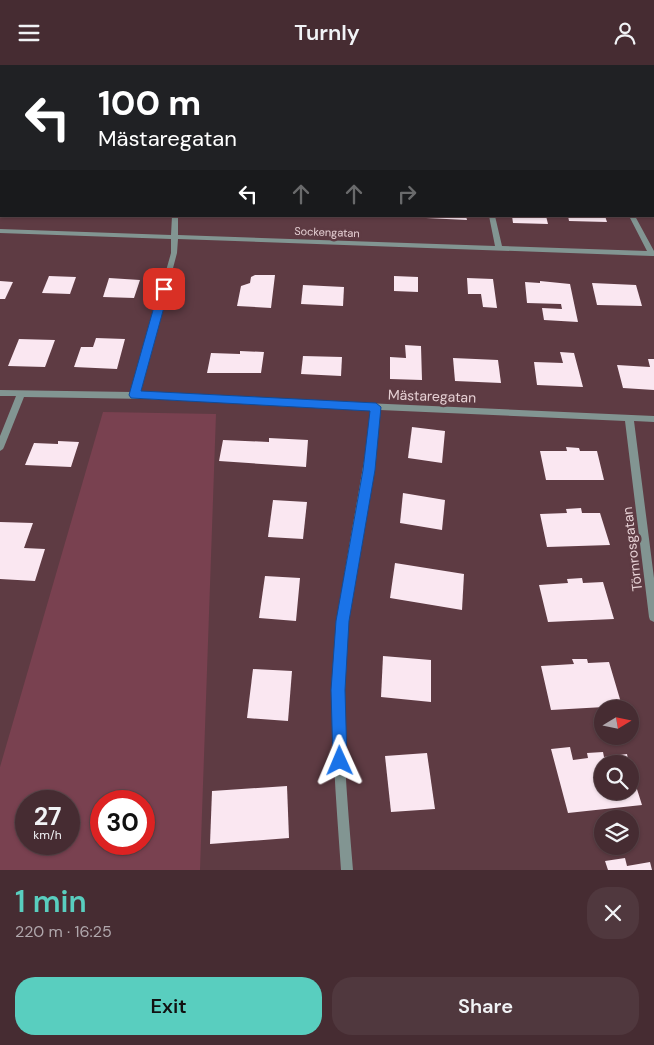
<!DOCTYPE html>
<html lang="en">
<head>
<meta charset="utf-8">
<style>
	:root { --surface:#462c32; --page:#50383e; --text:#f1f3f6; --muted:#b0a7ac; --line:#5e484d; --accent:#59cebf }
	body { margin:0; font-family:"DM Sans",sans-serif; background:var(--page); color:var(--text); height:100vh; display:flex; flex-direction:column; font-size:19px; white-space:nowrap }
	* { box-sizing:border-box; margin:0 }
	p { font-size:16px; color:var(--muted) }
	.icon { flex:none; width:28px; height:28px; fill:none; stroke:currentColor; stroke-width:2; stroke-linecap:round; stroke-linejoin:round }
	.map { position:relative; height:805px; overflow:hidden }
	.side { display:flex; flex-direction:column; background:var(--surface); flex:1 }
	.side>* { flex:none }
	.banner { position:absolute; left:0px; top:0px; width:655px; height:152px; box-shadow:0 1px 4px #0004,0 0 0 1px var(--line); background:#202124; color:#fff; overflow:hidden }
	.needle { width:32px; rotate:80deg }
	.tools { position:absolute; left:594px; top:635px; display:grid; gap:10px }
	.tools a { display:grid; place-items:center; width:45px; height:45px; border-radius:50%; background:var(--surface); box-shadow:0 1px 4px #0004,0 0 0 1px var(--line); font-size:25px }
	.speed { position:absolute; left:15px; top:725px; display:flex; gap:10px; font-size:25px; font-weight:700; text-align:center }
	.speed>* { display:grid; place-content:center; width:65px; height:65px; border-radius:50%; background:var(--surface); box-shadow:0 1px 4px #0004,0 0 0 1px var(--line); line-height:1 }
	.speed small { font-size:12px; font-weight:400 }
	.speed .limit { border:8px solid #d22; background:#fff; color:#111 }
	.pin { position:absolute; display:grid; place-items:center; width:42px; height:42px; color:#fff; margin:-21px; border-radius:10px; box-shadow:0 2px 8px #0006 }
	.me { position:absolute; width:55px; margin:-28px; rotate:359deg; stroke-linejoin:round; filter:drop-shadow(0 0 4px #0008) }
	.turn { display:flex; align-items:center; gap:18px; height:105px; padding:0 15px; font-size:22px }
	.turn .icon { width:65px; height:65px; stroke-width:2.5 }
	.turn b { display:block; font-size:35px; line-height:42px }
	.lanes { display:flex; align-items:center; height:48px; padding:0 15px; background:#0003; justify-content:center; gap:25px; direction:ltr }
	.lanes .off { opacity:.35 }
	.round { display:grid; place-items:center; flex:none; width:52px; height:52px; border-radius:20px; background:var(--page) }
	.summary { display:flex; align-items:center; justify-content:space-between; height:85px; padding:0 15px }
	h1 { font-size:30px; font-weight:600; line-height:38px; color:var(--accent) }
	.primary-button { display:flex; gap:10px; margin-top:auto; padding:10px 15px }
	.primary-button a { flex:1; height:58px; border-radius:20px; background:var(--accent); color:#111; font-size:20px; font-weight:600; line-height:58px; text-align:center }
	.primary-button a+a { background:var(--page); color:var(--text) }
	header { display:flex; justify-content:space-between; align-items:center; height:65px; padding:0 15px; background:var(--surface); font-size:22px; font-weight:600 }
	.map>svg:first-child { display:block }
	.green { fill:#794150; fill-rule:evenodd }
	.building { fill:#fae7f1 }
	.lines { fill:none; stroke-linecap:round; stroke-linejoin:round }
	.minor { fill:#829592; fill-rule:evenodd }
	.route { fill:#1a73e8; stroke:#114b97 }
	.labels { text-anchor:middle; stroke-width:5; stroke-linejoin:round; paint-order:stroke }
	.far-street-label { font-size:11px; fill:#e6d0d4; stroke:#5e3b43 }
	.street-label { font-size:14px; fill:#e6d0d4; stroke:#5e3b43 }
</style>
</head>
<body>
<header><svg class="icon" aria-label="menu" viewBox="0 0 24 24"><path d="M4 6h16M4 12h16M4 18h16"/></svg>Turnly<svg class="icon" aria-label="person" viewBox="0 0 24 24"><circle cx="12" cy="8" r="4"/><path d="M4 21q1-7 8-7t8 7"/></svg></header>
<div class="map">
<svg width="654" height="805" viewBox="0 0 654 805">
	<rect width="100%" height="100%" fill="#5e3b43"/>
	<path class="green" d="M103 347 216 349 200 805H0V702ZM26 736H69V779H26ZM101 736H144V779H101Z"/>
	<g class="building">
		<path d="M426 151H466L467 155 426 153Z"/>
		<path d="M512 151H546L548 159 513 158Z"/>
		<path d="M568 151H605L607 157 569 156Z"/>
		<path d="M255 210H275L271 243 237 241 241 221 250 218 251 212Z"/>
		<path d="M49 211 76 212 70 229 42 228Z"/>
		<path d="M394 211 418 212V227L394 226Z"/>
		<path d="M109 213 140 215 134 233 103 232Z"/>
		<path d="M467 213 493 214 497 243 483 242 481 229H468Z"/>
		<path d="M0 216 13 217 5 234H0Z"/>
		<path d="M540 216 570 219 578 257 544 255 542 243 562 244 561 239 527 238 525 217 540 218Z"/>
		<path d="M592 218 636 220 642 241 597 240Z"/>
		<path d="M303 220 344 222 343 241 301 239Z"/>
		<path d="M96 273 125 274 117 304 74 302 81 282H93Z"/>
		<path d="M19 274 55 275 45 302 8 301Z"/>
		<path d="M405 280 421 281 422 315 390 314V292L406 293Z"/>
		<path d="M240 286 264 287 261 308H207L211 288 240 289Z"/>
		<path d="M560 287 574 288 583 322 537 320 534 297 563 298Z"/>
		<path d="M303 291 342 292 341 311 301 309Z"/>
		<path d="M453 293 498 295 501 318 455 316Z"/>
		<path d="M648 294H654V325L623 323 617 300 650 302Z"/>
		<path d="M412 362 445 366 442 398 408 393Z"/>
		<path d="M269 373 308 375 306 402 219 396 223 375 269 377Z"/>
		<path d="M58 376 79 377 71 402 25 400 34 378 58 379Z"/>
		<path d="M566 382 579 383 580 386H597L604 415H546L540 386H567Z"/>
		<path d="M403 428 445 435 442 465 400 458Z"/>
		<path d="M273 435 307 437 303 474 268 472Z"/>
		<path d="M581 443 582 448H600L610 480 547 482 540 449 567 448 566 444Z"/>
		<path d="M0 457 33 458 24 483 45 484 35 516 0 514Z"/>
		<path d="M395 498 464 509 462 545 390 533Z"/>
		<path d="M265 511 300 513 296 556 259 553Z"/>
		<path d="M582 513 583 518 603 517 614 554 548 557 539 520 568 518 567 514Z"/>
		<path d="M383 591 431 595V637L381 632Z"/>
		<path d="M572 594H587L588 598 609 597 622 641 551 645 541 601 574 599Z"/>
		<path d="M253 604 292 606 288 656 247 653Z"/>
		<path d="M570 682 573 695 588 693 587 688 603 687 604 692 627 689 629 699H602V726H630V702L642 740 568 748 551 684Z"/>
		<path d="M427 688 435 744 391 747 385 691Z"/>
		<path d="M287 721 289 773 210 779 212 726Z"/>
		<path d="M625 793 627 801 650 797 652 805H608L605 796Z"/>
	</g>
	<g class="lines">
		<g class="minor">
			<path d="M2 0H41L42 1H4Z"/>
			<path d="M203 0H209V1H204Z"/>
			<path d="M456 0H462V1H457Z"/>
			<path d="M550 0H556V1H551Z"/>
			<path d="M172 151H178V170L495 181 489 151H495L502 181 647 186 629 151H635L654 186V191H652L178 174 177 188 140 328 654 351V357L634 356 654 513V557L650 555 649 552 625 356 380 345C370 425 352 504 345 585 340 658 347 732 353 805H341C336 732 329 658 335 585 342 504 361 425 372 344L148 334 24 332 4 382 3 384 0 386V371L16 331H0V325L132 327 171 188V174L0 168V164L171 170Z"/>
		</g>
	</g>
	<path class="route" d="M164 220 169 224 141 326 376 338 381 342 375 405 349 556 345 625 347 696 345 701 340 703 335 701 333 696 331 625 336 556 363 405 370 346 131 333 129 330 159 224Z"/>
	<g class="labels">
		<g class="far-street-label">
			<text transform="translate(327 167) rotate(2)" y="4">Sockengatan</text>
		</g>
		<g class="street-label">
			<text transform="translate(432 331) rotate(2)" y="5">Mästaregatan</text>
			<text transform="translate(632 484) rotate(-97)" y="5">Törnrosgatan</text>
		</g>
	</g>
</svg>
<div class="tools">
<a><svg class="needle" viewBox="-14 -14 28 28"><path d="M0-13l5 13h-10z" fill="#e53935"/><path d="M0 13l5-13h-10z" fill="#b0a7ac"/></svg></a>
<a><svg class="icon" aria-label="search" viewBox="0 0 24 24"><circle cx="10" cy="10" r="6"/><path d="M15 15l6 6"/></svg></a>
<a><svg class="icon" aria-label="layers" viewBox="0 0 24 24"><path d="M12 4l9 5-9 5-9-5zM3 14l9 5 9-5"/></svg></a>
</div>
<div class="speed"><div>27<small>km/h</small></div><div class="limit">30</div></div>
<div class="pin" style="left:164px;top:224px;background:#d93025"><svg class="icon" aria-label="arrive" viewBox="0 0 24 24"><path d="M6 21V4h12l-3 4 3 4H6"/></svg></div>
<svg class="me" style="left:340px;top:696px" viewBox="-20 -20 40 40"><path d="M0-17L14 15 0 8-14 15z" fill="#1a73e8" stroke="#fff" stroke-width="4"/></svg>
<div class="banner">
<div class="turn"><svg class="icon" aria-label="left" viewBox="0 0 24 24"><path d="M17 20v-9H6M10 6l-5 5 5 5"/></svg><div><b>100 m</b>Mästaregatan</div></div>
<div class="lanes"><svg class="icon" aria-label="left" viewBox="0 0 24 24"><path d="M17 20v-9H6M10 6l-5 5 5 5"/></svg><svg class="icon off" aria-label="ahead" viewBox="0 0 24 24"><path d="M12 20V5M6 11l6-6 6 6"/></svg><svg class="icon off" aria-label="ahead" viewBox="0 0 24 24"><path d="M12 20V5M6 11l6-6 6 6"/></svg><svg class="icon off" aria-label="right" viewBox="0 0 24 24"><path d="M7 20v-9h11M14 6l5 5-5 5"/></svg></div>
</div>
</div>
<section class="side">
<div class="summary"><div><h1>1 min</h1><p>220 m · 16:25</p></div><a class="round"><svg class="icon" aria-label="close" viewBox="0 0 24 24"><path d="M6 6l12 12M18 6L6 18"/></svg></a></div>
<div class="primary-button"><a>Exit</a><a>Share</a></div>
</section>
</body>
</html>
